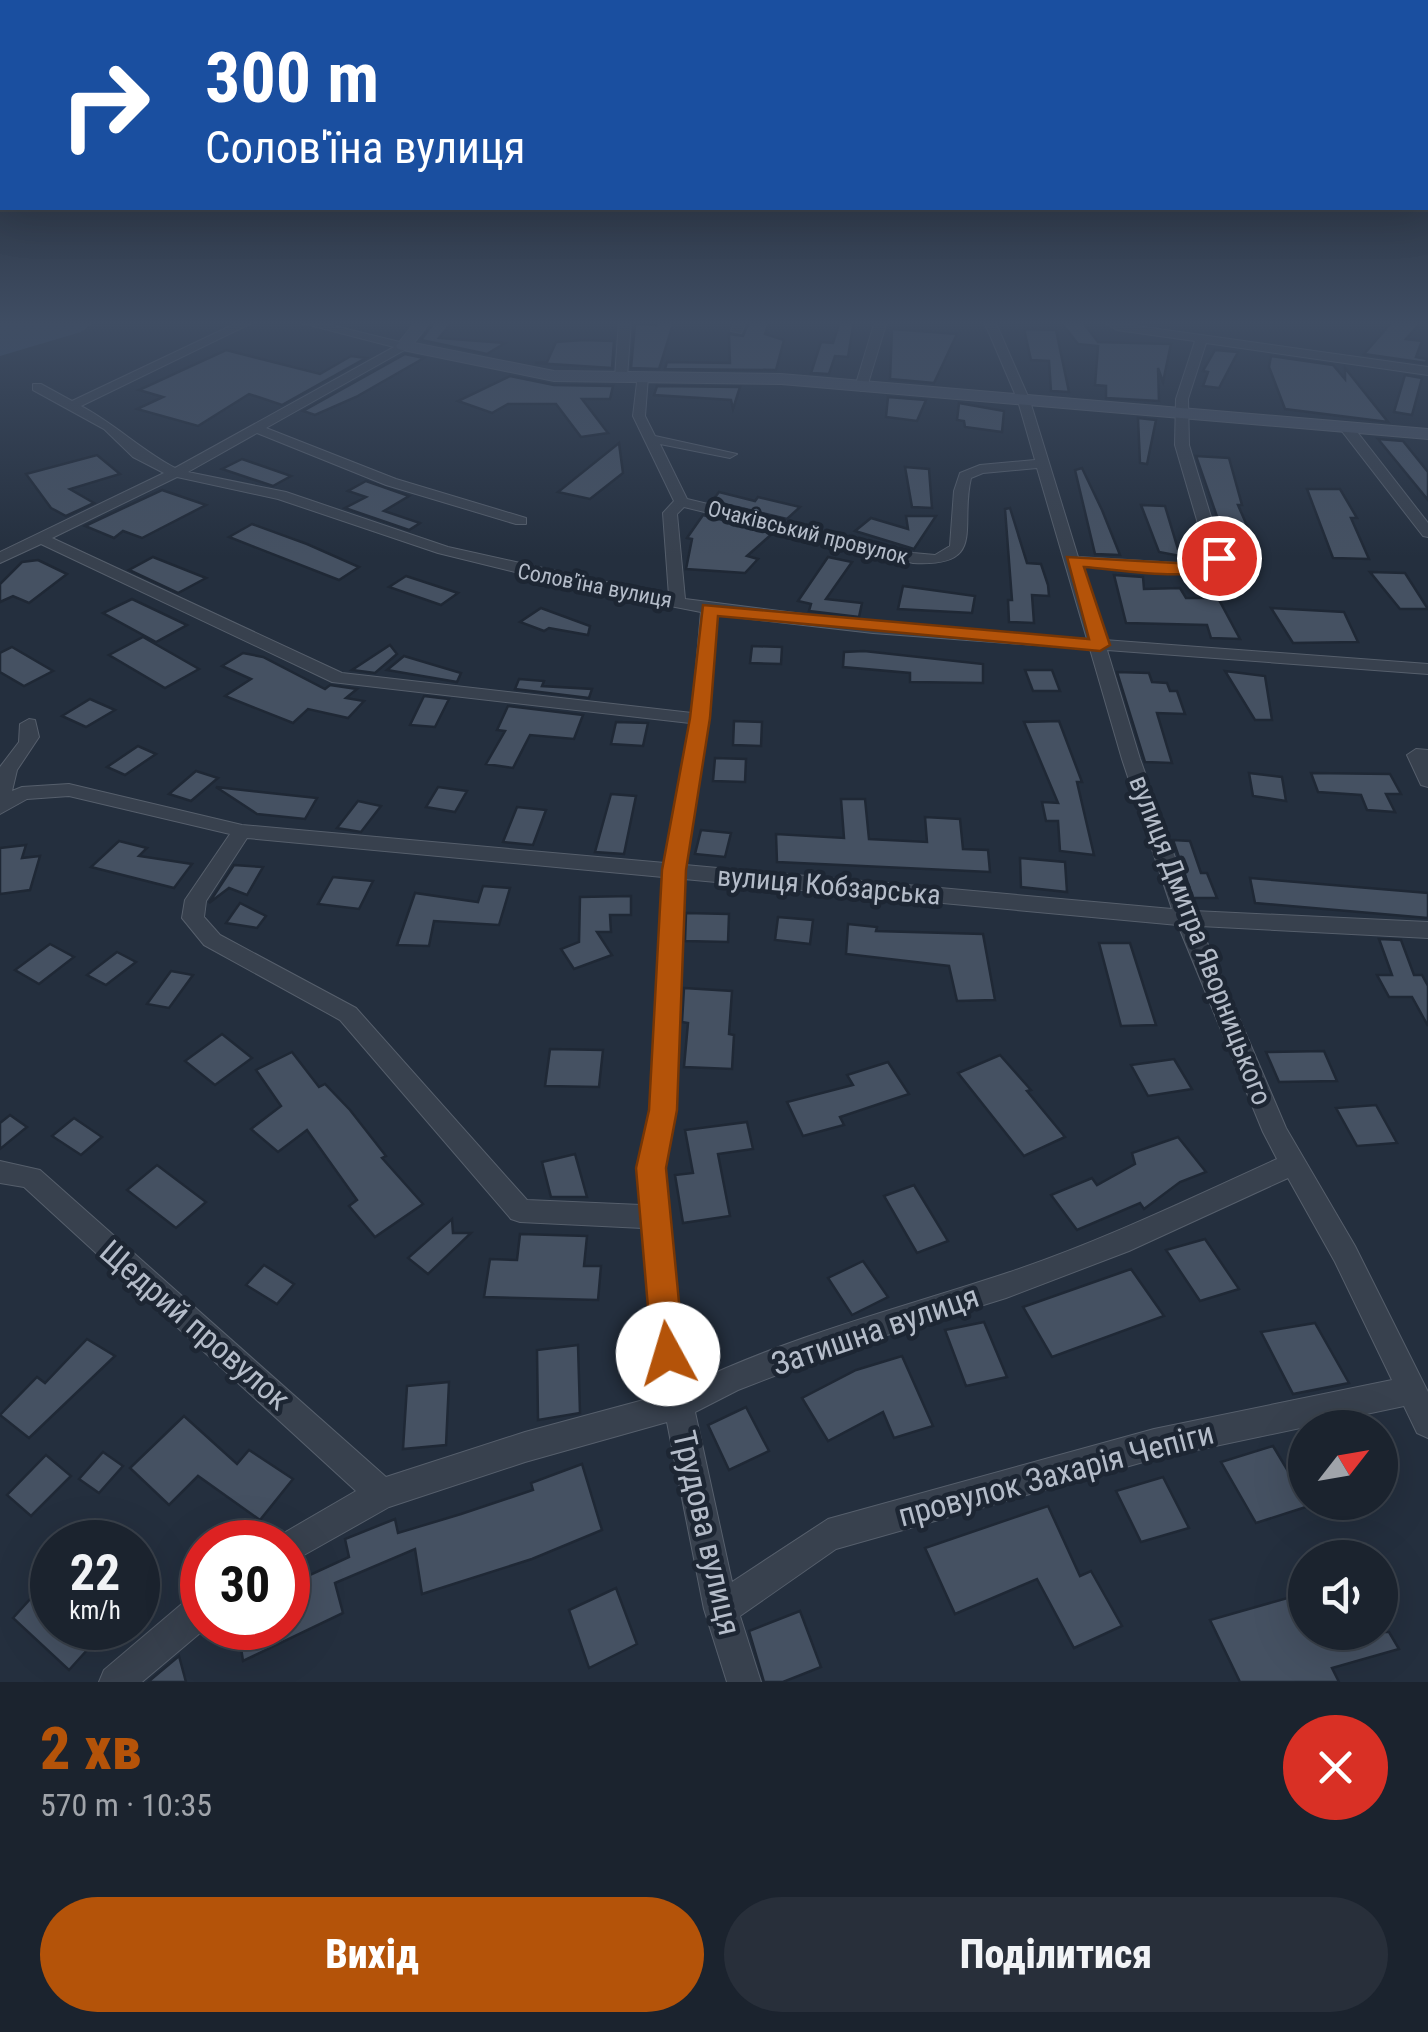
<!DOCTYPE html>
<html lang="uk">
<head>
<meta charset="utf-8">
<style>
	:root { --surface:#1b232e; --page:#282f3a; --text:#f1f3f6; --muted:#a0a4aa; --line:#39404a; --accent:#b45309 }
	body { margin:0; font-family:"Roboto Condensed",sans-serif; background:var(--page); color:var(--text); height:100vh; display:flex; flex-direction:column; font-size:38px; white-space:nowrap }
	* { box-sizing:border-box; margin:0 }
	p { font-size:32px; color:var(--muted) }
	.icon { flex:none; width:55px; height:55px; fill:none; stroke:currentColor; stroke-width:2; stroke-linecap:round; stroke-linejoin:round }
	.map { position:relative; height:1682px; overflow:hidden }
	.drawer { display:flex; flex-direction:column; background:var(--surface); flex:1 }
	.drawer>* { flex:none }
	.hud { position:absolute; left:0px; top:0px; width:1430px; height:210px; box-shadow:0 10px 40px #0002,0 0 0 2px var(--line); background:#1a4fa0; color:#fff; overflow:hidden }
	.needle { width:65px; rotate:59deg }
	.fabs { position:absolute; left:1288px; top:1410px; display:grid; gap:20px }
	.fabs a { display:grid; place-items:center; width:110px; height:110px; border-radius:50%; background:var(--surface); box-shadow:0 10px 40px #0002,0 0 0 2px var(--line); font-size:50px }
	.speed { position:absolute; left:30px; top:1520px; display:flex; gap:20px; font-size:50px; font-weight:700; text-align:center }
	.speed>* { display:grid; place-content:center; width:130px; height:130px; border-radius:50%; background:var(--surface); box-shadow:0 10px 40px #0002,0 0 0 2px var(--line); line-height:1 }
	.speed small { font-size:25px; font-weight:400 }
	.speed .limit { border:15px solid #d22; background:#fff; color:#111 }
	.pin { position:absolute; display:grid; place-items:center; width:85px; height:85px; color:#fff; margin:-42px; border:5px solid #fff; border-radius:50%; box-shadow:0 2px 10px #0007 }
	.me { position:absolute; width:110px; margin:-55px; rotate:354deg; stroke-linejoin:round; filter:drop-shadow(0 0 8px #0008) }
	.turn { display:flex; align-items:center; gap:35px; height:210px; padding:0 40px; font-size:45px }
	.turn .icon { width:130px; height:130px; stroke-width:2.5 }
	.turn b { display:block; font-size:70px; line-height:85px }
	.round { display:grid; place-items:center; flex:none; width:105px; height:105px; border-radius:52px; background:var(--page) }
	.summary { display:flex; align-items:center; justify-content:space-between; height:170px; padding:0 40px }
	h1 { font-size:60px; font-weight:800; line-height:75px; color:var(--accent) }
	.action { display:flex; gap:20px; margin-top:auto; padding:20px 40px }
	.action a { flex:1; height:115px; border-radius:60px; background:var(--accent); color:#fff; font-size:40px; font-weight:800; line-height:115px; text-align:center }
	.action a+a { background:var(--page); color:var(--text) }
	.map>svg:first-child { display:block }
	.water { fill:#394c67 }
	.building { fill:#455162; stroke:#1f2835; stroke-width:2.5 }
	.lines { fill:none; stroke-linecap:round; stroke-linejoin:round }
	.street-casing { stroke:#565f6c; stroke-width:2 }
	.secondary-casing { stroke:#565f6c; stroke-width:2 }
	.street { fill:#38414e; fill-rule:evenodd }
	.secondary { fill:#465061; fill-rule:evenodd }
	.route { fill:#b45309; stroke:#753606; stroke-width:2.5 }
	.labels { text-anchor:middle; stroke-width:9; stroke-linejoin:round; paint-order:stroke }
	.far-street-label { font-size:22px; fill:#b4bcc9; stroke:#1d2633 }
	.street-label { font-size:28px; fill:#b4bcc9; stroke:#1d2633 }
	.near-street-label { font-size:32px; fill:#b4bcc9; stroke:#1d2633 }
</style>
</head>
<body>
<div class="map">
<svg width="1428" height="1682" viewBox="0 0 1428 1682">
	<rect width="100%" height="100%" fill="#242f3e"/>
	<path class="water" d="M0 321H95L81 332 0 356Z"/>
	<g class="building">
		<path d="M435 321H453L439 338 505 343 487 354 421 340Z"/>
		<path d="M657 321H674L659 369 631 368 635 324 656 325Z"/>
		<path d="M840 321H854L848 357 835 356 829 374 811 373 821 342 833 343Z"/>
		<path d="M1060 321H1082L1098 342 1171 344 1163 382 1158 368 1159 401 1106 398V386L1095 385 1098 346 1078 344Z"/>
		<path d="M1422 321 1406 339 1422 341 1416 357 1427 359 1426 363 1364 354 1391 323Z"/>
		<path d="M749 322 769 323 765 334 784 340 776 370 665 369 667 362 730 363 729 334 743 336Z"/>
		<path d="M892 329 957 334 934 383 890 379Z"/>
		<path d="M1024 329 1056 330 1069 392 1051 391 1049 361 1031 360Z"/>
		<path d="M583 340 614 341 612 368 535 363 547 362 556 342Z"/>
		<path d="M226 350 320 374 351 356 366 358 282 405 249 394 198 426 137 409 163 397 139 390Z"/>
		<path d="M1215 350 1238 352 1219 388 1203 386 1208 372 1203 371Z"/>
		<path d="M405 354 424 358 356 397 315 415 303 411Z"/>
		<path d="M1271 356 1333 365 1345 379V368L1388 422 1285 409 1269 367Z"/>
		<path d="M1405 375 1422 378 1412 415 1394 412Z"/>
		<path d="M510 376 554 385 613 386 610 399H582L608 433 581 437 556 404H508L492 413 458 401Z"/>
		<path d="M657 386 740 387 733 409 731 400 654 395Z"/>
		<path d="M888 397 926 400 917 421 886 417Z"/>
		<path d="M959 403 1004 411 1002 432 965 427 964 421 957 420Z"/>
		<path d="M1138 418 1156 420 1147 464 1140 463Z"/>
		<path d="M1378 439 1403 441 1428 472V500Z"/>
		<path d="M619 443 623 473 609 484 590 499 558 492Z"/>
		<path d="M97 455 120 474 70 489 94 503 66 516 51 508 26 474Z"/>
		<path d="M1196 456 1229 458 1242 505H1238L1262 560 1244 559 1230 531H1222Z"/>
		<path d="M242 459 291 476 273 486 222 469Z"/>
		<path d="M905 467 929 469 932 508 912 507Z"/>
		<path d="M1082 468 1102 510 1120 555 1095 554 1075 470Z"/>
		<path d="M366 481 409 496 384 511 420 523 409 530 345 508 366 497 348 491Z"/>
		<path d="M1307 489H1340L1357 518H1351L1369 559 1333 558Z"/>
		<path d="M162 490 206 505 142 538 123 531 114 538 85 526Z"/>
		<path d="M719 492 755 501 758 497 800 507 787 519 712 501Z"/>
		<path d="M1141 505 1165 506 1180 556 1159 552Z"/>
		<path d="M1010 508 1027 563 1041 564 1048 585 1049 596 1032 595 1034 623 1009 622 1008 600H1012L1005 509Z"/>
		<path d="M703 515 773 533 747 556 758 559 745 573 686 569 692 539 687 538Z"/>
		<path d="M906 516H936L914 549 855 531 871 518 908 529Z"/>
		<path d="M252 524 307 544 359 567 339 580 229 537Z"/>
		<path d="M153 557 206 578 178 593 129 570Z"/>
		<path d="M828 557 852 562 826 599 862 603 859 617 809 611 811 604 798 601Z"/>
		<path d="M38 560 67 574 29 603 13 596 0 602V584L22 562Z"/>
		<path d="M1370 572 1405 573 1428 609H1400Z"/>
		<path d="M1114 575 1143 577 1144 589 1180 588 1186 598H1218L1240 639 1211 638 1207 625 1126 623Z"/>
		<path d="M406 576 458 593 441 605 389 587Z"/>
		<path d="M903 586 975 596 972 613 898 609Z"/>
		<path d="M132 599 187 625 156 642 103 613Z"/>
		<path d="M541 608 590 626 588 635 549 628 544 631 520 622Z"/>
		<path d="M1271 608 1344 612 1358 642 1293 643Z"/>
		<path d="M143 637 199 669 165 688 109 655Z"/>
		<path d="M390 645 397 654 375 673 352 670Z"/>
		<path d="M752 646 782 647 781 664 750 663Z"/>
		<path d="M12 647 53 671 24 686 0 672V653Z"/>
		<path d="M864 651 983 664V683L910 682V673L843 667 844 652Z"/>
		<path d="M243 653 263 657 325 689 330 685 357 689 346 698 364 701 348 718 308 709 293 723 225 696 251 679 222 666Z"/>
		<path d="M404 656 461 673 457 682 387 670Z"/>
		<path d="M1025 670H1052L1060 691H1033Z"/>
		<path d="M1225 671 1265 676 1272 720H1255Z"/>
		<path d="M1117 672 1149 673 1152 682 1167 683 1170 691H1177L1185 714 1157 713 1172 763 1145 762Z"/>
		<path d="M519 679 544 681 542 686 592 689 589 698 515 689Z"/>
		<path d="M424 696 449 699 435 727 410 725Z"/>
		<path d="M90 699 115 710 86 727 62 716Z"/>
		<path d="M508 706 583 715 574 739 530 735 513 768 486 764 505 731 497 730Z"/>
		<path d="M734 721 762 722 761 746 733 745Z"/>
		<path d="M1059 721 1082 782H1077L1094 855 1060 851 1058 821H1046L1042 802 1058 803 1024 722Z"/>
		<path d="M616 722 648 723 643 746 611 744Z"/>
		<path d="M138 746 156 754 125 775 107 767Z"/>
		<path d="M715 758 746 759 745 782 713 781Z"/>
		<path d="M196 771 218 778 191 801 169 794Z"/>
		<path d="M1249 773 1282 777 1286 801 1253 796Z"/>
		<path d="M1311 773 1390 774 1401 794H1386L1395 812 1367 810 1361 795 1318 792Z"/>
		<path d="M216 787 270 793 317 798 305 819 257 814Z"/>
		<path d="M438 787 467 791 455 812 426 807Z"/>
		<path d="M611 794 636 796 624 854 595 852Z"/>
		<path d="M841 799H865L869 839 927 842 925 817 960 819 963 849 988 850 990 872 777 862 776 834 844 838Z"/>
		<path d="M358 801 381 806 361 832 337 828Z"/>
		<path d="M517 807 546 810 533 845 503 842Z"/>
		<path d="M701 830 731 833 725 857 695 854Z"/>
		<path d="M1173 840 1190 841 1201 873H1207L1217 898H1193Z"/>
		<path d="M119 841 147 848 139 856 192 864 174 888 91 867Z"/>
		<path d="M26 845 22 858 40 856 30 890 0 894V848Z"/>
		<path d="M1020 858 1065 862 1067 892 1021 887Z"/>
		<path d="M234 865 263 867 247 895 229 888 209 903Z"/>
		<path d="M333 877 373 881 359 909 318 904Z"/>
		<path d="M1250 878 1428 893V918L1255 903Z"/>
		<path d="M483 886 510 888 499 925 434 921 429 946 397 945 415 893 478 902Z"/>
		<path d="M631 896V915H610L611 932H597L612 955 574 969 561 949 579 942 580 897Z"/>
		<path d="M240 903 266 916 257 928 226 923Z"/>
		<path d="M686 913 729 914 728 942 685 941Z"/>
		<path d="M778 917 813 920 810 944 775 940Z"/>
		<path d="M848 924 877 927 876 931 983 934 995 1000 957 1001 949 966 846 954Z"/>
		<path d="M1379 939 1401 940 1414 975H1422L1428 986V1026L1412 997H1389L1377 975H1392Z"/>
		<path d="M1099 943H1130L1156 1025 1121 1026Z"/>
		<path d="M50 944 74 957 39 984 15 970Z"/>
		<path d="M117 952 136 962 106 985 87 975Z"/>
		<path d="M171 971 193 975 169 1008 147 1004Z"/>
		<path d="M684 988 732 991 729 1034 734 1035 732 1069 684 1067 688 1023 682 1022Z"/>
		<path d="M222 1034 252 1058 215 1085 185 1061Z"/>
		<path d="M550 1049 603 1050 599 1087 545 1086Z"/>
		<path d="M1324 1051 1337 1081 1279 1082 1266 1052Z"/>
		<path d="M292 1052 319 1087 325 1084 350 1110 386 1156 382 1158 423 1204 375 1237 349 1206 357 1200 307 1130 278 1152 251 1129 281 1106 256 1070Z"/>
		<path d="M1000 1055 1031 1090 1027 1091 1065 1137 1024 1156 958 1073Z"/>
		<path d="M1174 1059 1192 1089 1148 1096 1131 1065Z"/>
		<path d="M888 1062 909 1094 840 1117 844 1125 803 1136 787 1102 853 1085 847 1075Z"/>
		<path d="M1376 1105 1397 1143 1357 1146 1336 1108Z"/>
		<path d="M10 1115 27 1127 0 1149V1123Z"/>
		<path d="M74 1118 102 1137 81 1155 52 1136Z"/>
		<path d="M747 1122 753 1149 718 1154 730 1216 683 1223 675 1175 693 1173 685 1130Z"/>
		<path d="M1178 1137 1206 1172 1180 1182 1144 1209 1140 1203 1077 1230 1051 1195 1092 1178 1097 1185 1135 1164 1132 1153Z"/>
		<path d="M575 1154 587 1197H551L542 1162Z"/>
		<path d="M157 1165 206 1202 176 1228 127 1190Z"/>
		<path d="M914 1185 948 1241 917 1253 884 1196Z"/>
		<path d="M452 1219 453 1233H471L428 1274 408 1258Z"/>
		<path d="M520 1234 587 1236 584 1266H601L598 1300 484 1297 490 1259 517 1260Z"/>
		<path d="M1205 1239 1239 1289 1200 1301 1166 1250Z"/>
		<path d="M863 1261 888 1297 852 1315 828 1278Z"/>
		<path d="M264 1265 294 1284 277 1304 246 1285Z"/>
		<path d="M1131 1269 1164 1316 1052 1357 1023 1307Z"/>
		<path d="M984 1322 1007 1377 966 1386 945 1330Z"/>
		<path d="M1315 1323 1349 1383 1293 1394 1261 1332Z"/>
		<path d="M87 1339 115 1356 29 1438 0 1415 37 1377 45 1383Z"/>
		<path d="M578 1345 580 1413 538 1420 537 1350Z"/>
		<path d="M902 1356 933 1426 894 1438 883 1412 828 1441 802 1398 856 1370Z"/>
		<path d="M449 1382 446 1445 403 1449 407 1386Z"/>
		<path d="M746 1407 769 1451 729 1470 708 1425Z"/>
		<path d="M184 1416 237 1464 249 1450 293 1479 260 1520 198 1476 169 1505 130 1468Z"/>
		<path d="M1273 1446 1309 1506 1256 1523 1221 1462Z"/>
		<path d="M103 1452 123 1466 99 1493 79 1479Z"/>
		<path d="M46 1455 71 1476 31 1516 7 1495Z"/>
		<path d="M582 1464 602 1530 532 1559 422 1594 415 1549 335 1583 343 1613 243 1661 238 1628H292L288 1585 349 1557 345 1539 395 1519 398 1533 461 1514 533 1490 531 1483Z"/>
		<path d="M1163 1477 1189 1528 1141 1542 1116 1491Z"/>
		<path d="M1048 1506 1080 1576 1091 1571 1122 1626 1074 1648 1037 1579 955 1614 925 1548Z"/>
		<path d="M52 1575V1628H107L69 1670 13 1618Z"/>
		<path d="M616 1588 637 1644 589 1668 569 1610Z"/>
		<path d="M1305 1593V1632H1389L1399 1649 1332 1668 1339 1682H1240L1210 1620Z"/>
		<path d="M800 1611 821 1667 783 1682H764L749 1631Z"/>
		<path d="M179 1656 186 1682H148Z"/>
	</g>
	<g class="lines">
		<defs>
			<g id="street">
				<path d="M241 321H256L81 406C115 424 141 450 175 468L394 347 294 321H314L408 344V348L266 428 396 479 526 518V524H516L386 485 257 433 188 472 286 492 448 547 669 596 663 513 674 501 633 416 638 374 648 377 645 416 655 436 737 454 730 458 660 444 687 499 913 553 935 555 950 546 954 491 960 473 980 465 1035 460 1018 401 984 321H995L1030 401 1078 557 1194 564 1209 561 1175 445 1176 399 1195 341 1117 330 1102 321 1428 367V375L1206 343 1188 399 1189 445 1225 563 1194 574 1081 566 1104 640 1428 664V674L1107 650 1140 759 1194 911 1428 922V938L1200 926 1286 1128 1355 1246 1428 1392V1438L1417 1433 1404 1406 1154 1459 836 1549 740 1616 761 1682H727L704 1609 667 1422 525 1462 389 1507 288 1564V1542H274L277 1537 356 1491 24 1187 0 1183V1161L40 1170 386 1477 525 1432 662 1395 654 1354 643 1228 520 1222 511 1219 340 1020 204 945 182 918 185 900 230 834 69 796 27 799 0 814V767L19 742 20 724 29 719 35 720 39 737 17 770 12 791 22 787 69 784 242 825 665 863 690 723 332 682 41 544 0 563V552L164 473 133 457 104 429 33 390V384H41L72 401ZM1037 468 1087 639 873 623 685 599 677 514 684 507 913 563C988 567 959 528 971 478L983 473ZM177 477 278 499 438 553 593 591 701 612 692 713 342 673 52 538ZM717 615 873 633 1090 649 1122 759 1172 909 685 865 709 719ZM247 838 663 877 651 1110 638 1168 641 1205 527 1200 356 1008 220 935 204 917 206 901ZM684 879 1178 925 1263 1132 1277 1159C1187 1200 1098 1243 1004 1274 898 1309 790 1336 689 1385L682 1354 664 1168 675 1110ZM1288 1178 1335 1262 1392 1380 1154 1429 828 1519 732 1582 695 1412 738 1390 858 1344 1006 1298 1129 1251Z"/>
				<path d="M619 321H631L627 377 621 381 615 377Z"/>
				<path d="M735 321H746L741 333 731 331Z"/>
				<path d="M875 321H887L867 387 861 391 855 387Z"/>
				<path d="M1346 423 1351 424 1428 523V537L1423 536 1341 430V424Z"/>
				<path d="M1416 749 1428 750V787L1421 785 1407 755Z"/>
				<path d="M202 1592V1628H206L142 1682H99L104 1670 190 1597Z"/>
			</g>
			<path id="secondary" d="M416 321H431L414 343 554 371 781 374 1428 429V439L781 384 554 381 398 349 396 346Z"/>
		</defs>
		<use href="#street" class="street-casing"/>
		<use href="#secondary" class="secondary-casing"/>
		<use href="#street" class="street"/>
		<use href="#secondary" class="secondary"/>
	</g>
	<linearGradient id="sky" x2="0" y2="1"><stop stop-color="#141a22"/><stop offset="0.58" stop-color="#3f4d63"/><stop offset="1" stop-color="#3f4d63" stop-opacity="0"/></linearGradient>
	<rect width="1428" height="557" fill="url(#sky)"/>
	<path class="route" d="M1219 553 1228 558C1205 587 1120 569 1084 567L1110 645 1100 651 718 616 710 718 686 870 677 1110 666 1168 684 1354 680 1365 668 1369 656 1365 652 1354 636 1168 649 1110 662 870 690 718 703 605 1089 639 1067 557 1194 564Z"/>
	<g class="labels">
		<g class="far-street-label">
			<text transform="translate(808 532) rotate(14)" y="8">Очаківський провулок</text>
			<text transform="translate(595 585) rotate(11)" y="8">Солов'їна вулиця</text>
		</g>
		<g class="street-label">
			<text transform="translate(829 885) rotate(5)" y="10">вулиця Кобзарська</text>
			<text transform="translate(1201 940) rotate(69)" y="10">вулиця Дмитра Яворницького</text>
		</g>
		<g class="near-street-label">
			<text transform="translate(195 1325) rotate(41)" y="11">Щедрий провулок</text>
			<text transform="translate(875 1330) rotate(-19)" y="11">Затишна вулиця</text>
			<text transform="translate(1056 1474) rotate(-15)" y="11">провулок Захарія Чепіги</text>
			<text transform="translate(707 1533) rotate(77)" y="11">Трудова вулиця</text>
		</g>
	</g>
</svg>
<div class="fabs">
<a><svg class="needle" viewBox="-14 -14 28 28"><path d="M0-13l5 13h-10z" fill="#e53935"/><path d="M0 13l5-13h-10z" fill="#a0a4aa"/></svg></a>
<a><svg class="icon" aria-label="sound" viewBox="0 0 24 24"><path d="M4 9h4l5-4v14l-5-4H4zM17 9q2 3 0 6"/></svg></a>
</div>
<div class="speed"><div>22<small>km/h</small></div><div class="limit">30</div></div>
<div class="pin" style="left:1219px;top:558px;background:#d93025"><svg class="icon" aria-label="arrive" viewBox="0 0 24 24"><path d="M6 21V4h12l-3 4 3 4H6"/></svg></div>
<svg class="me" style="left:668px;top:1354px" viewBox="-20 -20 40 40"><circle r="19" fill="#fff"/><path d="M0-13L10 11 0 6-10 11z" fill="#b45309"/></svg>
<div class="hud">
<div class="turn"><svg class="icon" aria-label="right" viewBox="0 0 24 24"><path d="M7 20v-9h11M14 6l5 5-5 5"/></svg><div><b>300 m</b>Солов'їна вулиця</div></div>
</div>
</div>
<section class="drawer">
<div class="summary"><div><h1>2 хв</h1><p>570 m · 10:35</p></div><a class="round" style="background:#d93025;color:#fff"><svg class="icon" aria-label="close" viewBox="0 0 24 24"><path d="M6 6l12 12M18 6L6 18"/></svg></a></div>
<div class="action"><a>Вихід</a><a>Поділитися</a></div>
</section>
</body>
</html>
